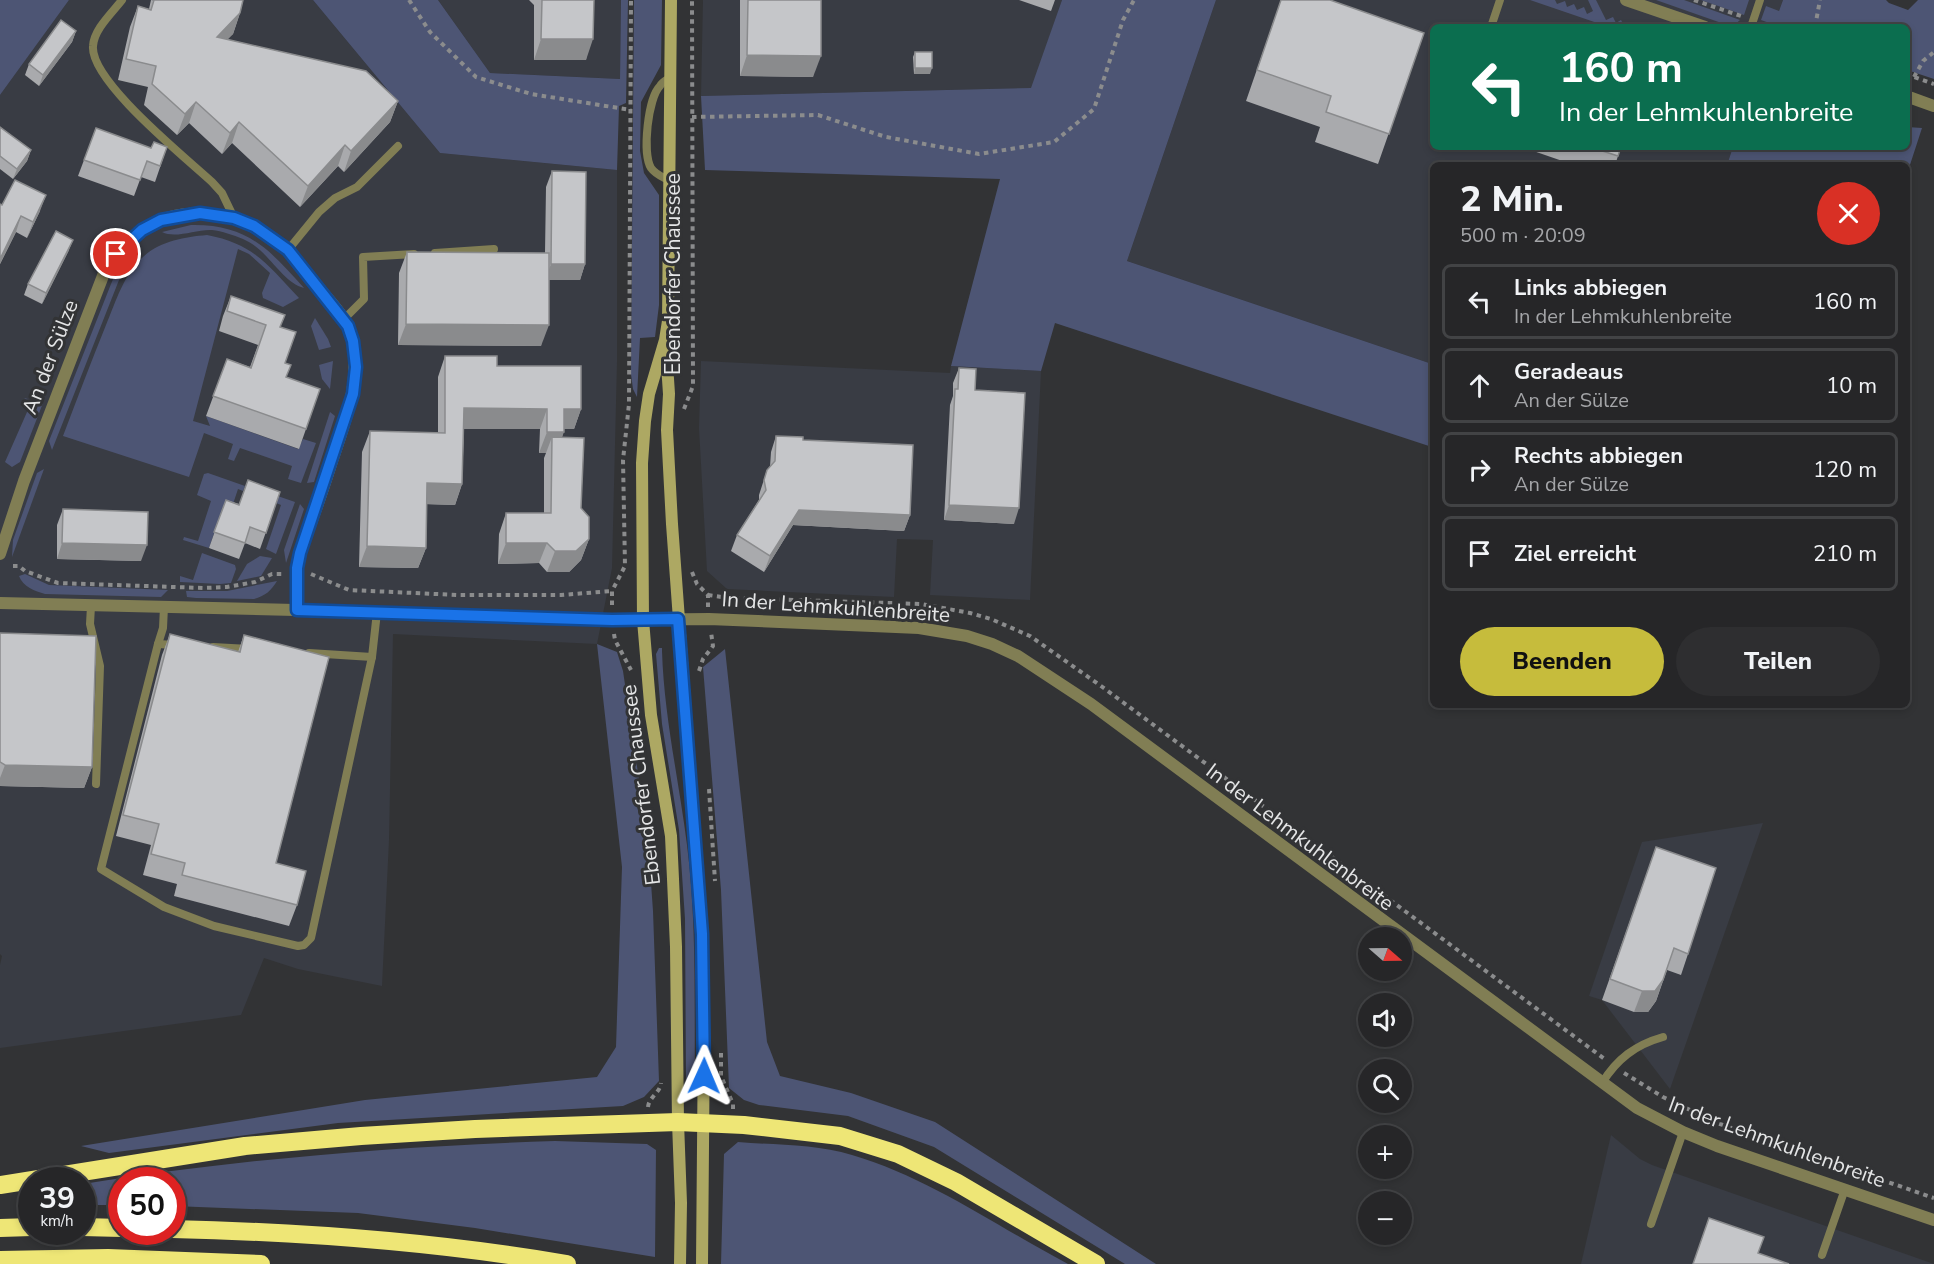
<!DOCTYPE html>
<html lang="de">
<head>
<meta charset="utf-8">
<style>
	:root { --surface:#262628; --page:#2e2e30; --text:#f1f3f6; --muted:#a4a5a8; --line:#424345; --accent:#c6bc3c }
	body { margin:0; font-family:"Nunito Sans",sans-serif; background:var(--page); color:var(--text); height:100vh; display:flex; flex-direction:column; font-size:22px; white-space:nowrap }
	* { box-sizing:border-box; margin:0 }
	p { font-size:20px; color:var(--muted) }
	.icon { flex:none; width:33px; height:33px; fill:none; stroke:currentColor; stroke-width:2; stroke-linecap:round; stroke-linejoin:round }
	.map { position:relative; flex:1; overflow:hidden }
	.sheet { position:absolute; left:1430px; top:162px; width:480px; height:546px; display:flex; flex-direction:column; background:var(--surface); border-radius:9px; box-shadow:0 3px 9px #0003,0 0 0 2px var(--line) }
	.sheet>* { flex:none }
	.banner { position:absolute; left:1430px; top:24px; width:480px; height:126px; border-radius:9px; box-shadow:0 3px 9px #0003,0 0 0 2px var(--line); background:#0b6e4f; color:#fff; overflow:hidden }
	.needle { width:39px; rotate:110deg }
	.buttons { position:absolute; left:1358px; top:927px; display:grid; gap:12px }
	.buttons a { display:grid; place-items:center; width:54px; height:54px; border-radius:50%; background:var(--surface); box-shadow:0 3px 9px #0003,0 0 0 2px var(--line); font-size:30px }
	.speed { position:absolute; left:18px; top:1167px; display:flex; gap:12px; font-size:30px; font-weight:700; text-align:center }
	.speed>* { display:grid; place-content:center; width:78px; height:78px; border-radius:50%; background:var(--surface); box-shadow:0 3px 9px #0003,0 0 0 2px var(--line); line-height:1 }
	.speed small { font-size:15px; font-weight:400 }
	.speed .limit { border:9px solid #d22; background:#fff; color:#111 }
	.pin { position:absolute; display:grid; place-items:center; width:51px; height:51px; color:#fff; margin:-26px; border:3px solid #fff; border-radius:50%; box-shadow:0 2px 6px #0007 }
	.me { position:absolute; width:66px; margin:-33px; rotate:1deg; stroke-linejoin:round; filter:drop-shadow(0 0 4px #0008) }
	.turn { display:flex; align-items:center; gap:21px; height:126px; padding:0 30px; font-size:27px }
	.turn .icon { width:78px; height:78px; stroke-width:2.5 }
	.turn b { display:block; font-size:42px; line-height:51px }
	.round { display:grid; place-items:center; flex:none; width:63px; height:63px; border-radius:32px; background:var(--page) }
	.summary { display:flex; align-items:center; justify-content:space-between; height:102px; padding:0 30px }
	h1 { font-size:36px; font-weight:800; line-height:45px }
	.action { display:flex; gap:12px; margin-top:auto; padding:12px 30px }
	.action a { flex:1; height:69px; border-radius:36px; background:var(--accent); color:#111; font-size:24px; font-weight:800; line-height:69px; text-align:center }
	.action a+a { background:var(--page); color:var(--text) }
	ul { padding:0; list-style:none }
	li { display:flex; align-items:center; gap:18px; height:75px; margin:0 12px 9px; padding:0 18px; border:3px solid var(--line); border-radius:9px }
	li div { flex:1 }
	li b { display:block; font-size:22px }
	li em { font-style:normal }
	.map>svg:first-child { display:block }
	.built { fill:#393c44 }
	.green { fill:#4d5574 }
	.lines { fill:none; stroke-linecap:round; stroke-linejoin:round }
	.path { stroke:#8b8c8d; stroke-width:4; stroke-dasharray:4.5 4.5; stroke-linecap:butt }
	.lane { stroke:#817e54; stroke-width:8 }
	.street { stroke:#817e54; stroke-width:12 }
	.secondary { stroke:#ada863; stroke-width:12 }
	.highway { stroke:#eee676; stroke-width:18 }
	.wall { fill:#a9aaad }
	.shaded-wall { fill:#8a8b8d }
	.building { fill:#c5c6c9; stroke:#8a8b8d; stroke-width:1.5 }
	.route-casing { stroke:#114b97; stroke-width:15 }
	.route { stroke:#1a73e8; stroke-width:10 }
	.labels { text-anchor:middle; stroke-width:6; stroke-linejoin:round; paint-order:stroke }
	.street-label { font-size:21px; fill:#e4e5e6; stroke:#323335 }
</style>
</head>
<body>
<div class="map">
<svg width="1934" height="1264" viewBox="0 0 1934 1264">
	<rect width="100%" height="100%" fill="#323335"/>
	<g class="built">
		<path d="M69 0H313L440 153 617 170V362L612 568 597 644 393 634 389 840 382 986 298 969 264 958 241 1015 0 1048V965L2 956 0 954V95Z"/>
		<path d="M438 0H621L620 79 490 73Z"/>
		<path d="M703 0H1062L1032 88 701 96Z"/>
		<path d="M1216 0H1783L1773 27H1432V147H1733L1727 165H1432V364L1127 261Z"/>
		<path d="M701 361 950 373 951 366 1041 371 1030 600 930 595 933 540 897 539 894 597 727 589 707 571 699 428Z"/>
		<path d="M1763 823 1670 1089 1602 1000 1589 996 1642 842Z"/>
		<path d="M1611 1135 1640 1159 1652 1165 1934 1264H1581Z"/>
	</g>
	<g class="green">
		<path d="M0 0H69L0 95Z"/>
		<path d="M313 0H438L490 73 620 79 621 0H628L626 103 619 106 617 170 440 153Z"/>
		<path d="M634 0H662L661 65 641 102 640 151 644 173 659 195V305L655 337 640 338 637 397 633 389 631 374Z"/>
		<path d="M1062 0H1216L1127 261 1432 364V447L1055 323 1041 371 951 366 1000 179 705 170 701 96 1031 88Z"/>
		<path d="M1530 0H1555L1557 4 1565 1 1567 7 1574 4 1577 10 1584 7 1587 14 1593 11 1588 0H1596L1606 20 1613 17 1616 23 1621 20 1624 26 1630 23 1628 27H1609Z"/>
		<path d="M1656 0H1684L1740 20 1733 26H1730Z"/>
		<path d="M1701 0H1749L1744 15Z"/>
		<path d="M1783 0H1886L1889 3 1908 10 1918 0H1934V79L1907 70 1906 27H1781L1761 20 1766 6 1779 11Z"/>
		<path d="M1907 127 1922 128 1907 174 1906 165H1727L1733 147H1906Z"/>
		<path d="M191 225C247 224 269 249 304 288 281 282 269 250 243 239 233 235 222 231 212 230 196 229 176 239 162 232Z"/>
		<path d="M207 235C254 244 268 265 299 298L283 307 263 298 262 293 270 273 249 254 238 249 193 421 210 426 206 416 298 449 303 439 316 443 301 483 288 479 292 466 240 448 234 461 228 459 233 444 204 433 189 477 63 436C77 399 91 362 106 325 116 301 124 274 143 257 160 241 185 237 207 235Z"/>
		<path d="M131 253 139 254 129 265 119 280 52 450 49 441 111 284 117 270Z"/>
		<path d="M315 318 328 339 331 347 319 350 311 326Z"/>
		<path d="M333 361 330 389 322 379 319 365Z"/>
		<path d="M38 395 43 403 20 462 12 467 5 462 31 403 24 398 36 401Z"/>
		<path d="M330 412 335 416 314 482 307 483Z"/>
		<path d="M44 469 12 557 13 540 37 473Z"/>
		<path d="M208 473 245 486 243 491 238 489 230 513 220 516 209 548 183 540 184 537 198 541 211 501 197 495 204 474Z"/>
		<path d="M269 493 295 502 276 554 266 549 281 505 266 499Z"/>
		<path d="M300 504 304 509 286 563 284 550Z"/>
		<path d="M202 553 235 565 236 569 231 583 220 584 180 582V576L193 580Z"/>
		<path d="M260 556 272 558 261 576 237 581 247 564Z"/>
		<path d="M25 574 49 585 168 590 161 597 45 594C35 591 23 587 19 576Z"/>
		<path d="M277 581C271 591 265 596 254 599L196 598 187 597 186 591H227Z"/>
		<path d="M597 644 617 652 623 671 648 841 653 911 659 1081 644 1097 623 1106 338 1123 109 1153 81 1146 365 1100 597 1077 616 1047 622 867Z"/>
		<path d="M659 648H662V651C664 716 679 781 687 845 697 923 694 1003 695 1081H686L685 919 679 830 662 724 656 654Z"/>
		<path d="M725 649 767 1042 780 1076 851 1093 935 1122 1156 1264H1125L934 1147 848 1116 759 1105 744 1100 729 1088 721 890 703 667Z"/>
		<path d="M555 1141 647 1144 656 1150 655 1257 475 1228 358 1213 173 1206 172 1180H122L121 1205H83V1184C239 1159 397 1146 555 1141Z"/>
		<path d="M738 1142C775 1145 816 1144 852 1155 930 1178 996 1226 1068 1264H721L724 1154Z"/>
	</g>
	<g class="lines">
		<g class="path">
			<path d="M409 0 430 32 476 77 531 94 631 110"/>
			<path d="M1694 0 1741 16"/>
			<path d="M1762 24 1772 27"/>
			<path d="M1815 27 1820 0"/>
			<path d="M1906 74 1934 84"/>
			<path d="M1914 77 1923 61 1934 52"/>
			<path d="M692 117 818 115 886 137 979 154 1054 142 1094 109 1123 20 1134 0"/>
			<path d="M684 409 693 386 692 0"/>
			<path d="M13 566H19L25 571 58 583 203 588 227 587 255 582 272 574H282"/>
			<path d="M692 572 697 584 708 595V607"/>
			<path d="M311 574 349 590 458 595H561L612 591"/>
			<path d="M708 595 729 598 921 604 970 613 991 619 1030 636 1101 686 1606 1060"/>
			<path d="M612 605V591L625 566 623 460 629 404 631 0"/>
			<path d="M614 634 615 640 631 670"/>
			<path d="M699 671 703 659 713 646 711 632"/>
			<path d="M637 737 641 762"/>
			<path d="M709 789 715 881"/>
			<path d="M721 1053V1076L733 1104V1109"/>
			<path d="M1624 1073 1663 1097 1717 1123 1934 1198"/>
			<path d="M648 1107C649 1097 660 1093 661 1083"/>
		</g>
		<g class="lane">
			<path d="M122 0C112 13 94 29 93 46 90 81 185 157 212 182L222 193 234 218"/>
			<path d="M1491 27 1500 0"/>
			<path d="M1751 27 1760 0"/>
			<path d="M670 181C663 177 656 175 651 168 642 153 648 98 660 86 662 82 667 80 671 77"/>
			<path d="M288 250 319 212 335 198 357 187 398 146"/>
			<path d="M435 253 494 249"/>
			<path d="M344 319 364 299 363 257 414 254"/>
			<path d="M91 606 90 624 100 666 96 784"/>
			<path d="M158 644 163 628 164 607"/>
			<path d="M174 645 158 644 101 869 164 907 214 926 298 946 304 945 311 938 372 657 377 612"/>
			<path d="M213 647 249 649"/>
			<path d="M309 653 372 657"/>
			<path d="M1602 1083C1617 1059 1635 1045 1663 1037"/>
			<path d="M1651 1224 1683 1132"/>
			<path d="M1822 1255 1845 1189"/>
		</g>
		<g class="street">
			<path d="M1626 0 1705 27"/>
			<path d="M1906 96 1934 106"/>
			<path d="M0 554 24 481 106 268C116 254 128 239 143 229 187 202 240 213 279 243 293 253 304 270 315 283 330 302 350 319 353 344 359 385 346 420 333 458 323 490 312 521 300 553L297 568V610"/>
			<path d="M0 603 377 612 612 620 709 619 919 628 967 636 992 644 1018 656 1091 704 1637 1108 1683 1132 1717 1146 1934 1220"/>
		</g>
		<g class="secondary">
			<path d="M671 0 668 321 665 340 649 394 645 421 642 463 643 620 651 715 671 836 673 879 676 947 678 1122 681 1203 680 1264"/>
			<path d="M666 349 669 394 667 430 672 524 702 934 704 1029 702 1264"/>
		</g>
		<g class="highway">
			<path d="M0 1185 245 1146 361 1136 475 1129 678 1122 744 1125 840 1136 898 1154 956 1182 1096 1264"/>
			<path d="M82 1227 122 1228"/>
			<path d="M0 1228 32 1227"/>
			<path d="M172 1229C304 1232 437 1242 567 1264"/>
			<path d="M0 1260 108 1258 261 1264"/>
		</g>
	</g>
	<g class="wall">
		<path d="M151 0 240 13 233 34 227 39 398 101 390 122 344 172 338 166 300 207 232 143 222 154 189 123 177 135 144 105 148 87 118 80 130 27 138 6 149 9Z"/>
		<path d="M529 0H594L586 60H534V5Z"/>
		<path d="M740 0H821L813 77 740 76Z"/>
		<path d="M1019 0H1055L1051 11Z"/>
		<path d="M1281 0 1424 33 1378 164 1315 142 1320 127 1246 101Z"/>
		<path d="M76 31 72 42 39 86 25 75 29 64Z"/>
		<path d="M915 52 930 74H914L913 57Z"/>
		<path d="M0 127 31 150 27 161 13 179 0 169Z"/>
		<path d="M96 128 151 148 167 147 155 182 141 177 134 196 78 176Z"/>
		<path d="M1522 147H1621L1615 165H1574Z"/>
		<path d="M552 171 585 264 580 280H549L541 346 398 345 399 273 407 252 545 253 546 187Z"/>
		<path d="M0 204 40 211 27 238 16 232 0 264Z"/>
		<path d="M69 250 42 304 24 295 28 284Z"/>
		<path d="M231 296 280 327 286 377 320 389 299 449 206 416 227 359 250 367 258 345 219 331 223 316Z"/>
		<path d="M445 356 497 366 581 409 574 429H564L562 437 589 539 581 560 569 572H547L539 563 498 564 499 534 506 513H544V458L546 453H539L540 429H464L462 484 455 505 427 504 426 548 418 568 359 567 362 452 370 431 438 433V377Z"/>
		<path d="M959 368 975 390 1014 524 944 520 950 405 953 396V383Z"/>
		<path d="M776 436 803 440 910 515 904 531 793 525 764 572 731 551 737 535 759 500V495L767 470 770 467 771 452Z"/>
		<path d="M280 492 260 549 245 543 239 559 209 548 226 500 239 504Z"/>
		<path d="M63 509 141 561 57 559V525Z"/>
		<path d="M0 633 92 767 84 788 0 786Z"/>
		<path d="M170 634 238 652 244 635 276 863 297 905 289 926 174 896 177 884 143 875 151 845 116 836 162 655Z"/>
		<path d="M1656 847 1688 954 1681 975 1667 970 1656 1001 1648 1012H1634L1602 1000Z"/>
	</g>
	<g class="shaded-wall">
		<path d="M240 13 233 34 210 58 217 37Z"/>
		<path d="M76 31 72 42 39 86 43 75Z"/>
		<path d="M541 39H593L586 60H534Z"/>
		<path d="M747 55 821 56 813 77 740 76Z"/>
		<path d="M915 68H932L930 74H914Z"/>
		<path d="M398 101 390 122 344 172 351 151Z"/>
		<path d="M196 102 189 123 177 135 185 114Z"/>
		<path d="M239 122 232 143 222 154 230 133Z"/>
		<path d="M345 145 338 166 300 207 308 186Z"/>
		<path d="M31 150 27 161 13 179 17 169Z"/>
		<path d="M46 195 40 211 27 238 33 222Z"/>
		<path d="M21 216 16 232 0 264V259Z"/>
		<path d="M73 240 69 250 42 304 46 293Z"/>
		<path d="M551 264H585L580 280H545Z"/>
		<path d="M406 324 549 325 541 346 398 345Z"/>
		<path d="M464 408 547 409 540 429H457Z"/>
		<path d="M564 409H581L574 429H556Z"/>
		<path d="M547 432H564L556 453 552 437 546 453H539Z"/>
		<path d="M427 483 462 484 455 505 420 504Z"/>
		<path d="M949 505 1019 508 1014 524 944 520Z"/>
		<path d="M799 510 910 515 904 531 793 525 764 572 770 556Z"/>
		<path d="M589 539 581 560 569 572H547L555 551Z"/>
		<path d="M62 543 147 545 141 561 57 559Z"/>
		<path d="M506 543H547L539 563 498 564Z"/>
		<path d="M367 546 426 548 418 568 359 567Z"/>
		<path d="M5 765 92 767 84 788 0 786V778Z"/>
		<path d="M1663 980 1656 1001 1648 1012H1634L1642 991Z"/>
	</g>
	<g class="building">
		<path d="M154 0H243L240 13 217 37 366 71 398 101 351 151 345 145 308 186 239 122 230 133 196 102 185 114 152 84 156 66 126 59 138 6 151 10Z"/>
		<path d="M542 0H594L593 39H541Z"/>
		<path d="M748 0H821V56L747 55Z"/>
		<path d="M1281 0H1330L1424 33 1389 134 1326 112 1331 96 1257 70Z"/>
		<path d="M61 20 76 31 43 75 29 64Z"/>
		<rect x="915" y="52" width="17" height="16"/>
		<path d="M0 127 31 150 17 169 0 156Z"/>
		<path d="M96 128 151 148 154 142 167 147 160 166 147 161 140 180 84 160Z"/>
		<path d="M1590 147H1621L1618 156Z"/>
		<path d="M552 171 586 172 585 264H551Z"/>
		<path d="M15 180 46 195 33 222 21 216 0 259V204L2 205Z"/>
		<path d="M56 231 73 240 46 293 28 284Z"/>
		<path d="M407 252 549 253V325L406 324Z"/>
		<path d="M231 296 285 315 280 327 296 332 285 363 291 365 286 377 320 389 306 429 213 396 227 359 251 368 266 325 227 311Z"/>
		<path d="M445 356H497V366H581V409H564V432H547V409L464 408 462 484 427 483 426 548 367 546 370 431 445 433Z"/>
		<path d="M959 368 976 369 975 390 1025 393 1019 508 949 505 955 389H958Z"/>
		<path d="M776 436 803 437V440L913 445 910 515 799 510 770 556 737 535 766 490 764 480 767 470 775 461Z"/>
		<path d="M552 437 584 438 581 508 589 517V539L576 551H555L547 543H506V513H551Z"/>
		<path d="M248 480 280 492 266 533 250 527 245 543 214 532 226 500 239 505Z"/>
		<path d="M63 509 148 512 147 545 62 543Z"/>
		<path d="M0 633 96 636 92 767 5 765 0 762Z"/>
		<path d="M170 634 240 652 244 635 329 657 276 863 306 871 297 905 182 875 185 863 151 854 159 824 123 815Z"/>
		<path d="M1656 847 1716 868 1688 954 1674 948 1663 980 1655 991H1642L1610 979Z"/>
		<path d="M1709 1218 1764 1237 1758 1253 1789 1264H1693Z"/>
	</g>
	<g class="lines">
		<defs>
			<path id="route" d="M116 254 142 230 161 220 200 213 234 218 254 226 288 250 348 326 353 341 356 367 353 394 300 553 297 568V610L612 620 678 619 702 934 704 1076"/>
		</defs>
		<use href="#route" class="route-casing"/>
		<use href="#route" class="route"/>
	</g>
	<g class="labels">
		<g class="street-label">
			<text transform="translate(673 274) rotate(-90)" y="7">Ebendorfer Chaussee</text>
			<text transform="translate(50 357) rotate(-69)" y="7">An der Sülze</text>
			<text transform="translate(836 607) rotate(4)" y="7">In der Lehmkuhlenbreite</text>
			<text transform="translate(641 785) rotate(-97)" y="7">Ebendorfer Chaussee</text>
			<text transform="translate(1300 837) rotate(37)" y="7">In der Lehmkuhlenbreite</text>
			<text transform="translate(1777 1142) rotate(20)" y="7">In der Lehmkuhlenbreite</text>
		</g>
	</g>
</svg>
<div class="buttons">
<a><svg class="needle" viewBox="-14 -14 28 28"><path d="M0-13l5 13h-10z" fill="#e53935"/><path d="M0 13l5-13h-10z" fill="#a4a5a8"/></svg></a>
<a><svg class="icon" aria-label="sound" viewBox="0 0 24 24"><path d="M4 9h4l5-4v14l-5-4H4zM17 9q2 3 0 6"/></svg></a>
<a><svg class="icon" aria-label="search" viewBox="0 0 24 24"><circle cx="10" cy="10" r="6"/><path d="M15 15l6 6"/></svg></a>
<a>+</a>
<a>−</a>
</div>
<div class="speed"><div>39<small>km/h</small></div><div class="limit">50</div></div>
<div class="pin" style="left:116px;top:254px;background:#d93025"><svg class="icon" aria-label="arrive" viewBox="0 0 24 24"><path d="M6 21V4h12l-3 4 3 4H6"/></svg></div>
<svg class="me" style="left:704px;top:1076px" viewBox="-20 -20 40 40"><path d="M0-17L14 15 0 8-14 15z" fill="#1a73e8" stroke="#fff" stroke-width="4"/></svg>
<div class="banner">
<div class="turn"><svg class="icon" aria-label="left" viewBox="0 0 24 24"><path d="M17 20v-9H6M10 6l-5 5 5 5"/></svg><div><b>160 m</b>In der Lehmkuhlenbreite</div></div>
</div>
<section class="sheet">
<div class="summary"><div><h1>2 Min.</h1><p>500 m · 20:09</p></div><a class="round" style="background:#d93025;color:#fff"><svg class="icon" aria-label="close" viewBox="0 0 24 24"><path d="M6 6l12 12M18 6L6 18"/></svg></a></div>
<ul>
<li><svg class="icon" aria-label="left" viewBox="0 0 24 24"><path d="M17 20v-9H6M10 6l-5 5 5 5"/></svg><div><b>Links abbiegen</b><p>In der Lehmkuhlenbreite</p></div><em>160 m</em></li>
<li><svg class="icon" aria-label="ahead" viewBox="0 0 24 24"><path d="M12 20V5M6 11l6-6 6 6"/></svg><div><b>Geradeaus</b><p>An der Sülze</p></div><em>10 m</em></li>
<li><svg class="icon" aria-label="right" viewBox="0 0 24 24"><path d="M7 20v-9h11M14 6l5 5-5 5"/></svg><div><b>Rechts abbiegen</b><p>An der Sülze</p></div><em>120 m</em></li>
<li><svg class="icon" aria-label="arrive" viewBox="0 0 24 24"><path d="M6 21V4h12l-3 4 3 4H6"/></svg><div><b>Ziel erreicht</b></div><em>210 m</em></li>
</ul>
<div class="action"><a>Beenden</a><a>Teilen</a></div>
</section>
</div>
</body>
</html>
